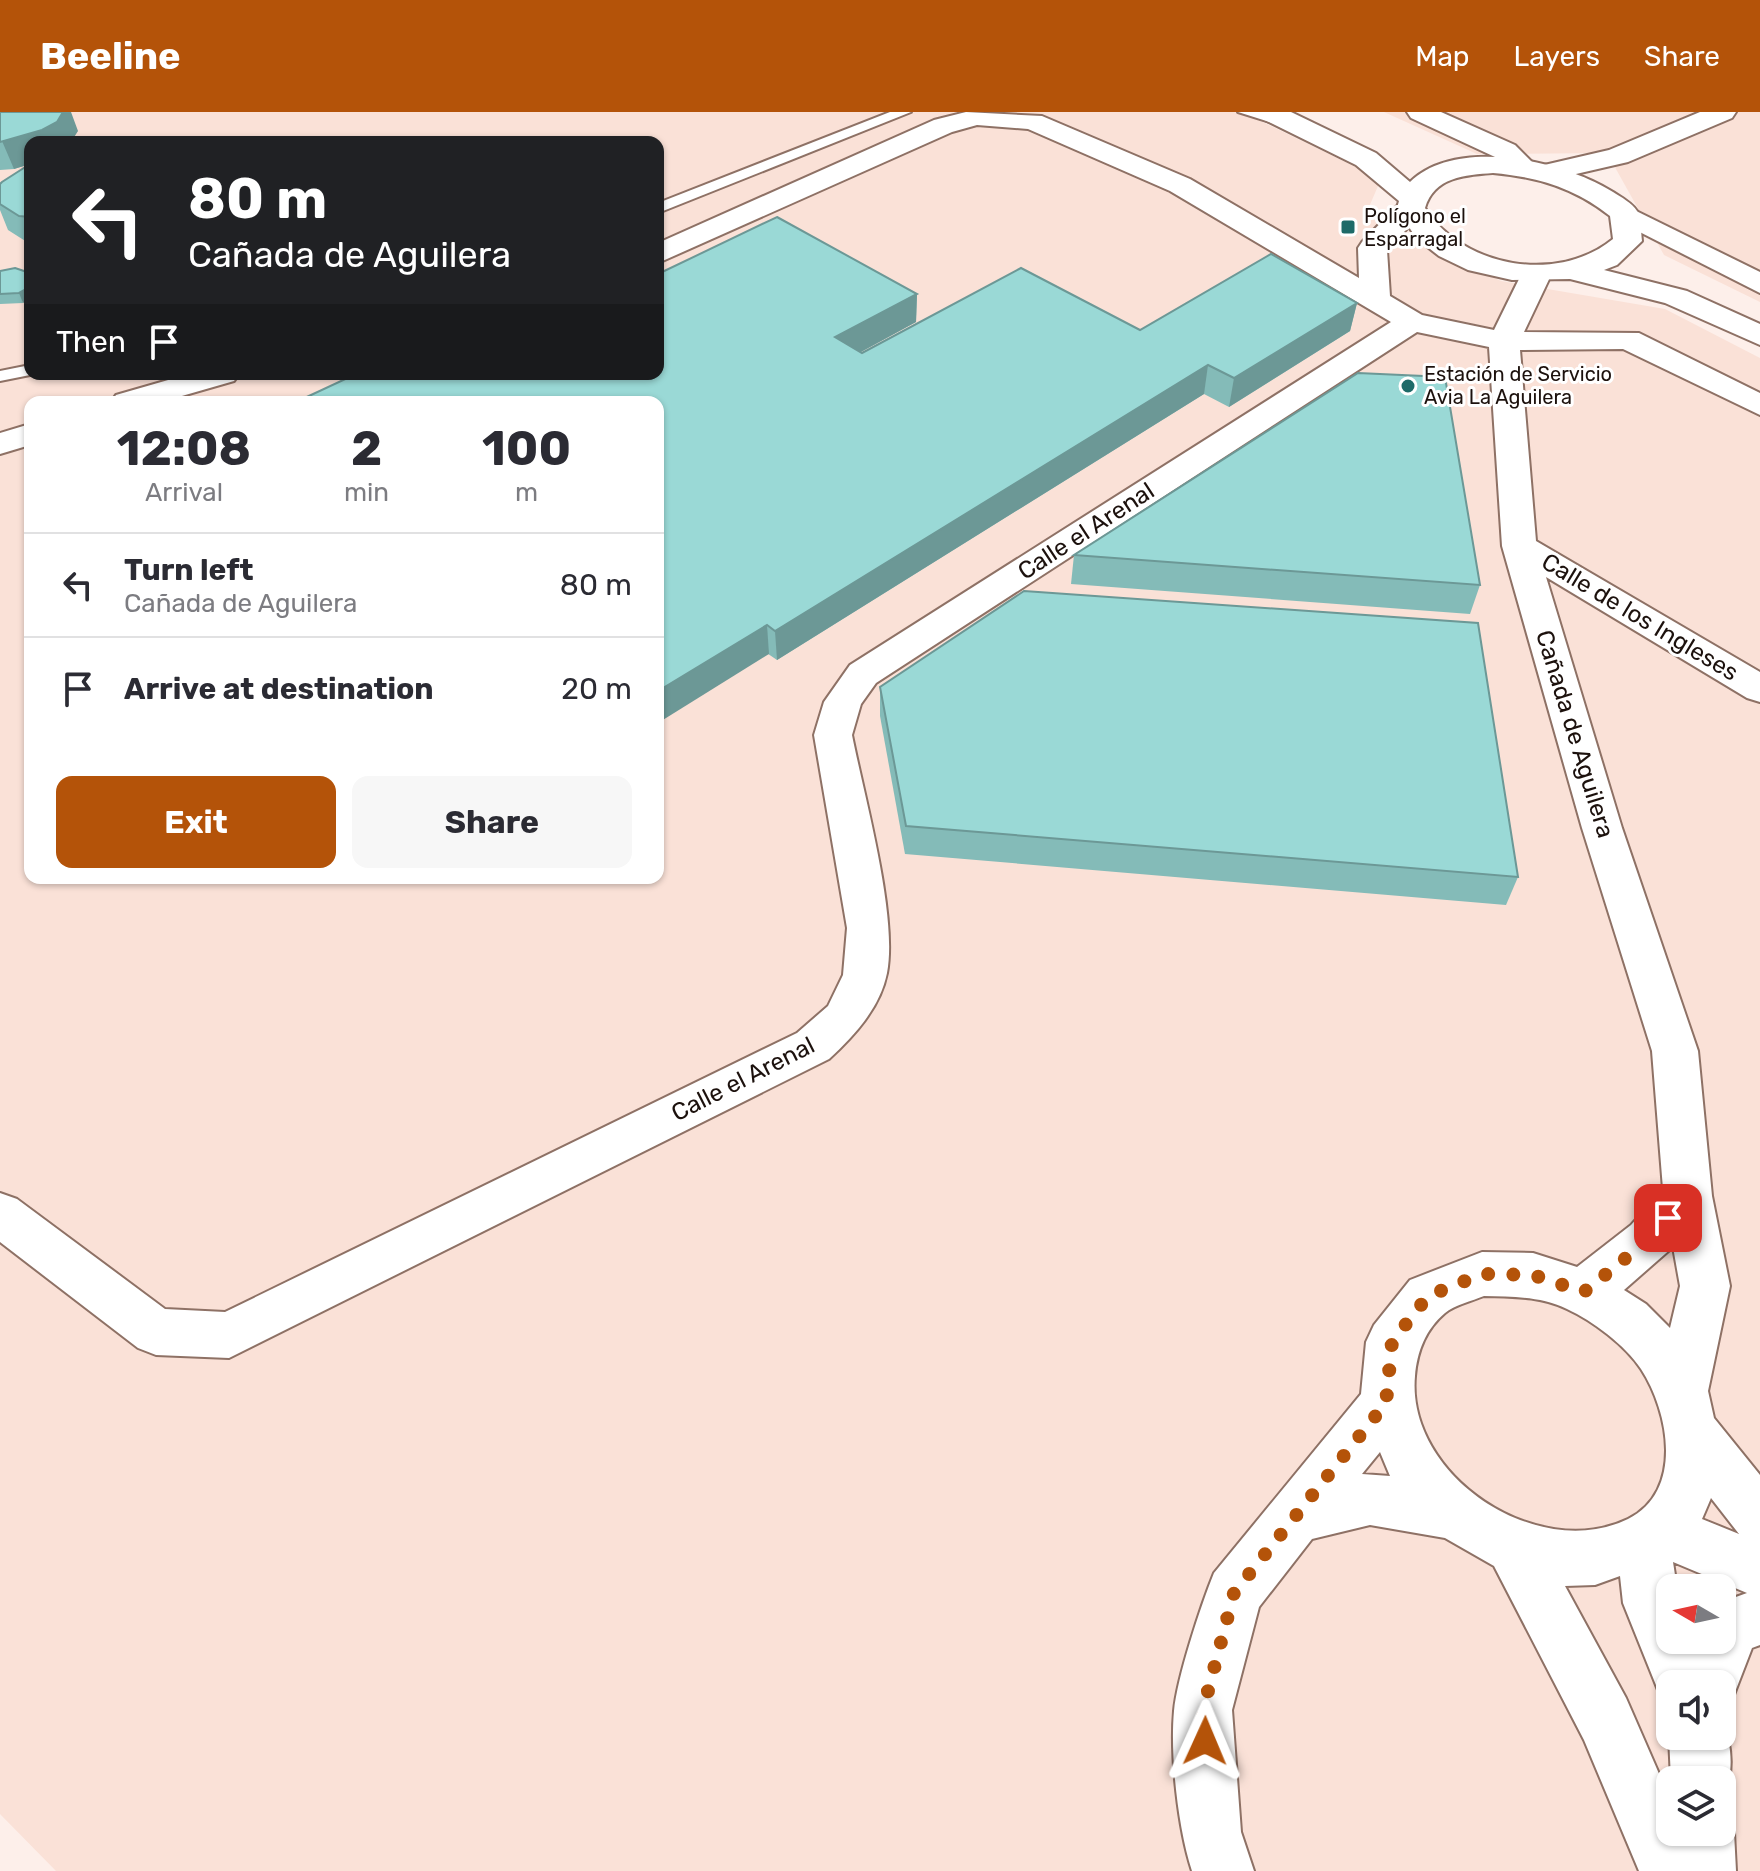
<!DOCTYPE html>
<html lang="en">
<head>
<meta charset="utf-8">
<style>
	:root { --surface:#fff; --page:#f7f7f7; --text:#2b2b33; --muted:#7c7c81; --line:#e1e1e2; --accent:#b45309 }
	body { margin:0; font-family:Rubik,sans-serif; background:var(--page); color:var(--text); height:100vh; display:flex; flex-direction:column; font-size:30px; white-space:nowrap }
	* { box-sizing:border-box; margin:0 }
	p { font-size:26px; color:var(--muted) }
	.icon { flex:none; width:44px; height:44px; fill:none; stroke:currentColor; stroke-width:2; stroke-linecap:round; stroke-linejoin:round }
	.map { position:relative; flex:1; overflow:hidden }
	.side { position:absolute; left:24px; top:284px; width:640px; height:488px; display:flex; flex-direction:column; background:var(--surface); border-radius:16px; box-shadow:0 2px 6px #0004 }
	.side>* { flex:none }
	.guide { position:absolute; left:24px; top:24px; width:640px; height:244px; border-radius:16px; box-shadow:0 2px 6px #0004; background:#202124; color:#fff; overflow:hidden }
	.needle { width:52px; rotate:279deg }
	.tools { position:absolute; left:1656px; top:1462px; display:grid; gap:16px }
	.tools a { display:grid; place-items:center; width:80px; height:80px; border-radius:16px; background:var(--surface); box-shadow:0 2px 6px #0004; font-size:40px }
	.pin { position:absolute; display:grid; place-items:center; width:68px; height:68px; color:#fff; margin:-34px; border-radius:16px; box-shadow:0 4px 12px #0006 }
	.me { position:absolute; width:88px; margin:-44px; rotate:1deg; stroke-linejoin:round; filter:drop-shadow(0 0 6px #0008) }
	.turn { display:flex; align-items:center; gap:28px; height:168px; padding:0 32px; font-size:36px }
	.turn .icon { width:104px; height:104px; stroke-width:2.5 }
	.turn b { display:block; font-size:56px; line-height:68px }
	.then { display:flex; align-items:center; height:76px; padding:0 32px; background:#0003; gap:16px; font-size:30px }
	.eta { display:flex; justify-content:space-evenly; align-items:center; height:136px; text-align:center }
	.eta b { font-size:48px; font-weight:700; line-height:56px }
	.cta { display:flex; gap:16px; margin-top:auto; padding:16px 32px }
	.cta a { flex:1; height:92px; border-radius:16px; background:var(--accent); color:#fff; font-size:32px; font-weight:700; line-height:92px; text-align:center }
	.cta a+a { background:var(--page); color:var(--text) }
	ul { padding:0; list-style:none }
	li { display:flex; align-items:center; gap:24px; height:104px; padding:0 32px; border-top:2px solid var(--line) }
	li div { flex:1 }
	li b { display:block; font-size:30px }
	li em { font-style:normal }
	header { display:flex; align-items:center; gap:48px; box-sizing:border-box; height:112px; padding:0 40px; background:var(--accent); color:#fff }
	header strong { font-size:38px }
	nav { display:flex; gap:44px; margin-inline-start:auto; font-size:28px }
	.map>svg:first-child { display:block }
	.built { fill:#fae1d7; fill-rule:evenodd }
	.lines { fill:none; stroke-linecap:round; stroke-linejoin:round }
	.lane-casing { stroke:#8e7165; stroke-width:4 }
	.street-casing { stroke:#8e7165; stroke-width:4 }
	.secondary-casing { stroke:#8e7165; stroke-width:4 }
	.lane { fill:#fff; fill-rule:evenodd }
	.street { fill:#fff; fill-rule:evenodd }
	.secondary { fill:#fff; fill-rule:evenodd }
	.wall { fill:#84bbb8 }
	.shaded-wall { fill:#6c9896 }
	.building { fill:#9ad9d6; stroke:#6c9896; stroke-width:2 }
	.route { stroke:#b45309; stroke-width:14; stroke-dasharray:0 25.2 }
	.poi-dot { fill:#1e6a68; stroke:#fff; stroke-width:3 }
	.labels { text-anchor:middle; stroke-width:6; stroke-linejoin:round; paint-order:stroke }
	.far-poi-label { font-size:20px; fill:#1c110d; stroke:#fff; text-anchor:start }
	.street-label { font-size:24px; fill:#1c110d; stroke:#fff }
</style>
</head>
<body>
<header>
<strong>Beeline</strong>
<nav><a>Map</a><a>Layers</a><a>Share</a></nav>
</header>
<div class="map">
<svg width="1760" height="1759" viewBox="0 0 1760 1759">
	<rect width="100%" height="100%" fill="#fdefea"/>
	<g class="built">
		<path d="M0 0H1242L1381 67 1366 102 1501 169 1665 197 1760 246V1759H56L0 1702ZM30 30H658V262H30ZM30 290H658V766H30ZM1670 1476H1722V1528H1670ZM1670 1572H1722V1624H1670ZM1670 1668H1722V1720H1670Z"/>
		<path d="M1384 0H1760V190L1664 143 1607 41 1477 42Z"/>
	</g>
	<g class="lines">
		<defs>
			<g id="lane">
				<path d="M890 0H911L658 101V91Z"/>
				<path d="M1238 0H1261L1296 12 1289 16Z"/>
				<path d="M30 253V262H35L0 269V259Z"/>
			</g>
			<g id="street">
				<path d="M966 0 1042 4 1190 67 1359 166 1358 136 1362 130 1401 90H1421L1425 96 1421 102 1387 138 1390 184 1422 203 1494 218 1522 161 1527 155H1547L1552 161 1524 220 1639 221 1760 281V303L1623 237 1520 238 1536 429 1760 560V590L1747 586 1546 465 1622 716 1698 939 1712 1084 1730 1174 1708 1279 1714 1306 1760 1363V1533L1752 1536 1730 1593 1722 1596V1572H1670V1595L1664 1593 1623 1491 1620 1464 1595 1473 1565 1474 1626 1586 1670 1687V1720H1722V1697L1725 1698 1734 1720 1736 1759H1639L1584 1628 1494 1454 1445 1426 1370 1413 1312 1427 1259 1495 1232 1598 1241 1720 1254 1759H1192C1178 1716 1170 1644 1174 1599 1177 1566 1201 1493 1214 1461L1361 1282 1366 1230 1374 1213 1410 1168 1482 1140 1533 1141 1577 1155 1631 1113 1663 1077 1652 939 1582 716 1502 434 1489 235 1417 220 876 571 861 592 852 623C864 684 898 804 887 861 880 896 854 924 829 947L229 1246 156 1243 138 1236 0 1130V1081L17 1087 165 1197 225 1200 797 921 828 894 843 863 847 816 814 623 824 590 850 553 1391 210 1170 79 1028 17 977 13 952 20 658 151V131L934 8ZM1673 1135 1680 1174 1670 1216 1646 1192 1624 1178ZM1484 1184C1513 1185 1540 1184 1567 1197 1593 1209 1625 1233 1641 1257 1669 1300 1684 1379 1628 1407 1537 1451 1406 1363 1415 1264 1417 1240 1425 1218 1445 1201 1454 1193 1472 1189 1484 1184ZM1380 1340 1390 1364 1362 1362ZM1711 1386 1739 1422 1702 1407ZM1673 1450 1747 1481 1722 1490V1528L1697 1531 1670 1528V1476H1677Z"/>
				<path d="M1407 0H1441L1515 33 1536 54 1532 60H1512L1495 45 1411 6Z"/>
				<path d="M1700 0H1736L1732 6 1628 50 1550 68 1540 66 1536 60 1540 54 1609 38Z"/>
				<path d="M1624 93 1760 160V181L1614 107 1610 101 1614 95Z"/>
				<path d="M189 262H239L234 269 161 290H111L116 283Z"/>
				<path d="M30 312V333L0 342V321Z"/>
				<path d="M1722 1608C1733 1635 1734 1663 1722 1689V1668H1671L1669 1624H1722Z"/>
			</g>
			<path id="secondary" d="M1257 0H1291L1376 41 1410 70C1457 24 1564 49 1613 80 1621 85 1632 91 1637 99 1641 107 1641 120 1642 129L1617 153 1604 158 1687 179 1760 212V233L1665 191 1570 167 1512 168 1468 158 1439 144 1416 126 1397 96 1399 89 1356 53 1261 6ZM1493 61C1538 65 1575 76 1610 104L1613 127C1558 172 1463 156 1425 96 1434 65 1465 63 1493 61Z"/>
		</defs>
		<use href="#lane" class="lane-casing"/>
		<use href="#street" class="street-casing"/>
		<use href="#secondary" class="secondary-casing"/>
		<use href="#lane" class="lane"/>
		<use href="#street" class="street"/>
		<use href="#secondary" class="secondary"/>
	</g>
	<g class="wall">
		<path d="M0 0 78 19 30 30V132L8 118 0 98V72L30 52 14 57 0 58Z"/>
		<path d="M15 156 23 191 0 192V159Z"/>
		<path d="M917 182 916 210 861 240 1140 218 1357 191 1350 219 1229 295 1204 282 777 548 356 262Z"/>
		<path d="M1074 443 1480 473 1470 502 1071 472Z"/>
		<path d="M880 575 1518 765 1506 793 905 742 880 604Z"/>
	</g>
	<g class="shaded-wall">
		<path d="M63 0H71L78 19 71 30H30V52L14 57 2 29Z"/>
		<path d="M30 175V187L23 191 19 181Z"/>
		<path d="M917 182 916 210 835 254V225Z"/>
		<path d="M1357 191 1350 219 1229 295 1234 266Z"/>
		<path d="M1208 253 1204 282 777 548 775 519Z"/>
		<path d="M767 513 769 542 658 611V579Z"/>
	</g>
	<g class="building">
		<path d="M0 0H63L57 10 42 18 0 30Z"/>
		<path d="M30 52V105L19 104 0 92V72L2 70Z"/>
		<path d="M777 105 917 182 835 225 862 241 1021 156 1140 218 1271 142 1357 191 1234 266 1208 253 775 519 767 513 658 579V290H296L356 262H658V162Z"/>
		<path d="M15 156 30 161V175L19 181 0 182V159Z"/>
		<path d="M1358 261 1445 265 1480 473 1074 443Z"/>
		<path d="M246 287 251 290H239Z"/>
		<path d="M1024 479 1478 511 1518 765 906 714 880 575Z"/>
	</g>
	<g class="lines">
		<path class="route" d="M1205 1629 1203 1598 1234 1481 1386 1291 1392 1230 1428 1184 1482 1162 1533 1163 1584 1180 1648 1128 1668 1106"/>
	</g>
	<g class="poi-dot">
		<rect x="1340" y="107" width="16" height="16" rx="4"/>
		<circle cx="1408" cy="274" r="8"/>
	</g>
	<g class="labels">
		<g class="far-poi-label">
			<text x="1364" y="111">Polígono el<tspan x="1364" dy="23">Esparragal</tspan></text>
			<text x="1424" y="269">Estación de Servicio<tspan x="1424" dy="23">Avia La Aguilera</tspan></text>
		</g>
		<g class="street-label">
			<text transform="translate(1086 419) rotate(-33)" y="8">Calle el Arenal</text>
			<text transform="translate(1640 505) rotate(31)" y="8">Calle de los Ingleses</text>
			<text transform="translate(1575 622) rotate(73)" y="8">Cañada de Aguilera</text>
			<text transform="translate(743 967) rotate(-27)" y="8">Calle el Arenal</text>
		</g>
	</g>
</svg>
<div class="tools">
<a><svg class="needle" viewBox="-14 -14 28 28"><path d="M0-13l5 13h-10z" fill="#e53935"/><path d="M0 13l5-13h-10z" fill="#7c7c81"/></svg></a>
<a><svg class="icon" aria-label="sound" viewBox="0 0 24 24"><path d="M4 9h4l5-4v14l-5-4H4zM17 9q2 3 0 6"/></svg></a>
<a><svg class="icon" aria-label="layers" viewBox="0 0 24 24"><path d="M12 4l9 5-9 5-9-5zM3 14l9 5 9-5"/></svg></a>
</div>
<div class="pin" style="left:1668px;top:1106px;background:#d93025"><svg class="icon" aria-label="arrive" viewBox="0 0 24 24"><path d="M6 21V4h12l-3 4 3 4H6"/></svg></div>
<svg class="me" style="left:1205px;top:1629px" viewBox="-20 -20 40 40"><path d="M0-17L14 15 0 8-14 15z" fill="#b45309" stroke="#fff" stroke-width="4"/></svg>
<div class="guide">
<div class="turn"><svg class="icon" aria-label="left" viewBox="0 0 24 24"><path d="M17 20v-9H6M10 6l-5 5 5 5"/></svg><div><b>80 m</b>Cañada de Aguilera</div></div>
<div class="then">Then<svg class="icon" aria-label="arrive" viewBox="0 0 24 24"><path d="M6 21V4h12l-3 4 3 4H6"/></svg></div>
</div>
<section class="side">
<div class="eta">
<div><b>12:08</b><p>Arrival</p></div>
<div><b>2</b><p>min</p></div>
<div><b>100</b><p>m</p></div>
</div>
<ul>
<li><svg class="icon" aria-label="left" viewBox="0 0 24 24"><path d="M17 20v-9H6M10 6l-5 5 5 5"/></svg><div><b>Turn left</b><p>Cañada de Aguilera</p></div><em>80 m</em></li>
<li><svg class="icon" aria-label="arrive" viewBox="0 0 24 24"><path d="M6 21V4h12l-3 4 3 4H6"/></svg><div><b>Arrive at destination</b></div><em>20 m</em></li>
</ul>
<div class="cta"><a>Exit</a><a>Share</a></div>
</section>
</div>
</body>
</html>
